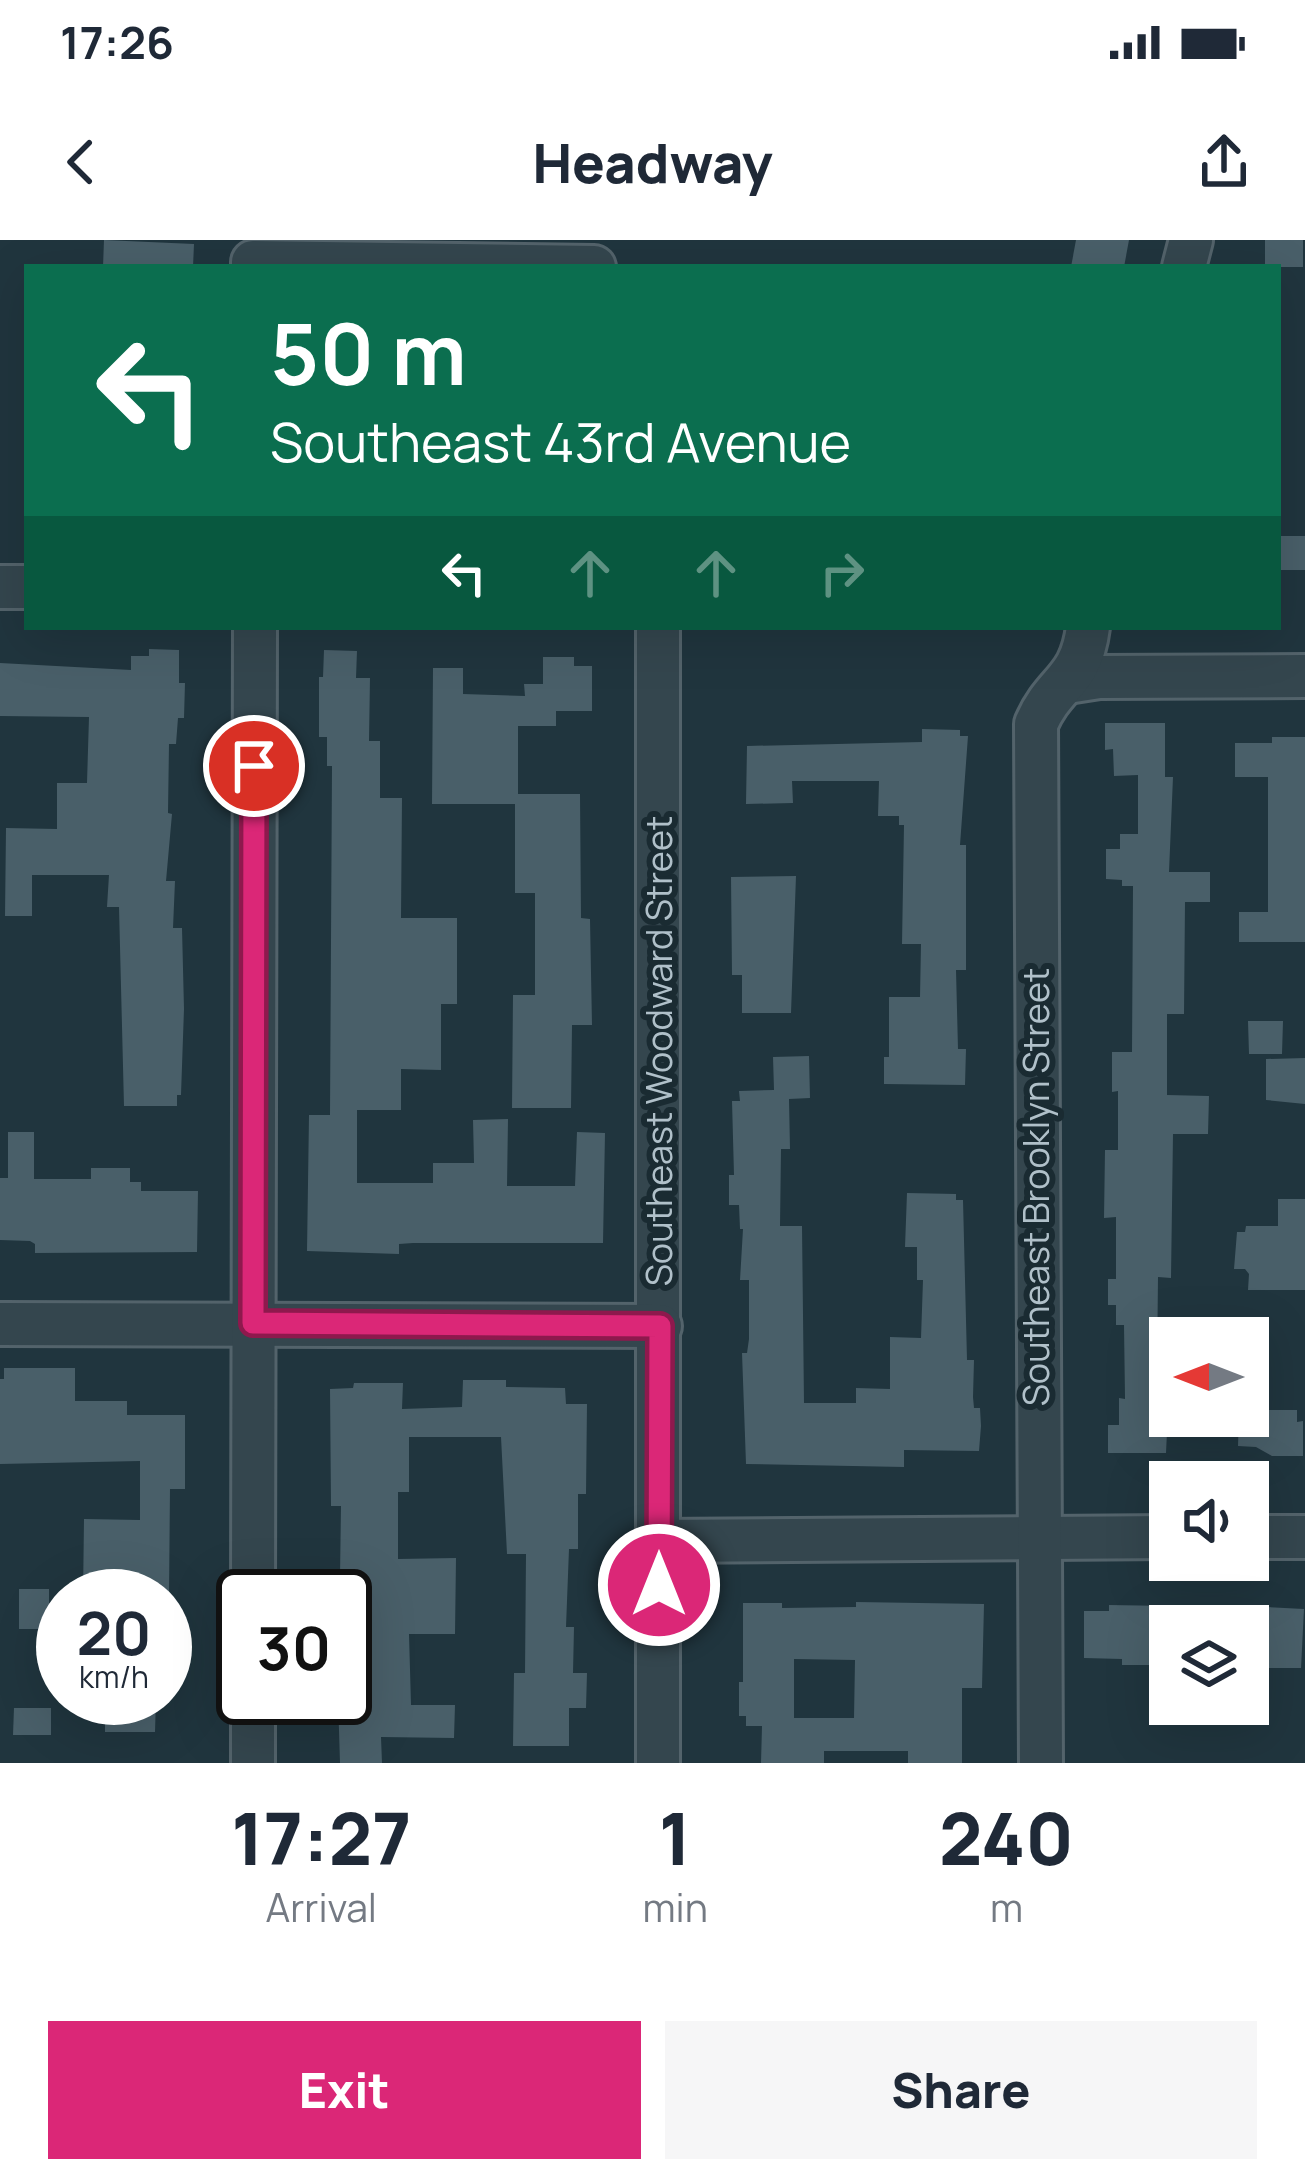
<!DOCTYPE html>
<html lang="en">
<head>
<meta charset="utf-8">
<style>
	:root { --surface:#fff; --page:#f6f6f7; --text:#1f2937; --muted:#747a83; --accent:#db2777 }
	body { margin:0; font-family:Manrope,sans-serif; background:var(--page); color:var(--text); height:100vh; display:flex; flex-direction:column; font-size:45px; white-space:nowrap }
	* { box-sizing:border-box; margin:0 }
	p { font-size:39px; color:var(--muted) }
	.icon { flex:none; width:66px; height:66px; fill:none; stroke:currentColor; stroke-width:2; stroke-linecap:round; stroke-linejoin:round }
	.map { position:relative; height:1523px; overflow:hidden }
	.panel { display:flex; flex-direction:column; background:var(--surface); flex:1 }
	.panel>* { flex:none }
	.guide { position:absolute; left:24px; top:24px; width:1257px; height:366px; border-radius:0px; box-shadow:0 12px 48px #0002; background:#0b6e4f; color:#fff; overflow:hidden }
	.needle { width:78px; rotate:270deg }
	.tools { position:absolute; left:1149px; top:1077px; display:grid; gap:24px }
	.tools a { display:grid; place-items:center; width:120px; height:120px; border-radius:0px; background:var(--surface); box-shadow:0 12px 48px #0002; font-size:60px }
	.speed { position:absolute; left:36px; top:1329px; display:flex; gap:24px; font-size:60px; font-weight:700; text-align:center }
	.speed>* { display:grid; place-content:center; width:156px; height:156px; border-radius:50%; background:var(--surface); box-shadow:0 12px 48px #0002; line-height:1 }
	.speed small { font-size:30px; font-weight:400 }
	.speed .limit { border:6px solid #111; border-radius:18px; background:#fff; color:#111 }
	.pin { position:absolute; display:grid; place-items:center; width:102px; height:102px; color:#fff; margin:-51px; border:6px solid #fff; border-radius:50%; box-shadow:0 3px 12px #0007 }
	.me { position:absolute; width:132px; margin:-66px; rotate:0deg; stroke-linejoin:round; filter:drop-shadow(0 0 9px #0008) }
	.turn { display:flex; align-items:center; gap:42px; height:252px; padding:0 48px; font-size:54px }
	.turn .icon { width:156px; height:156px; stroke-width:2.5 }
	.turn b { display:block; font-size:84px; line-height:102px }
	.lanes { display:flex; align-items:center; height:114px; padding:0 48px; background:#0003; justify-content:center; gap:60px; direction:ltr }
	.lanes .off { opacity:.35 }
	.eta { display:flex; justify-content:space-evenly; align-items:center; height:204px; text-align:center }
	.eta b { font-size:72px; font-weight:800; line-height:84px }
	.cta { display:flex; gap:24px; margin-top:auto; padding:24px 48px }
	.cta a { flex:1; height:138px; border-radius:0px; background:var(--accent); color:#fff; font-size:48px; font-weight:800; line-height:138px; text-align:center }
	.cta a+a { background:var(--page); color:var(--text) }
	.status { display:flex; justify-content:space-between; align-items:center; height:84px; padding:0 60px; background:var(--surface); direction:ltr }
	.status svg { height:33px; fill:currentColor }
	header { display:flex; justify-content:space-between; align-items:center; height:156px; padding:0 48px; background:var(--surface); font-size:54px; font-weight:800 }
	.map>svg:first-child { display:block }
	.building { fill:#495f69; fill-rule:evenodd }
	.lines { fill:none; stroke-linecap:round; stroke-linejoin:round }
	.minor-casing { stroke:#53636b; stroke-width:48 }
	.minor { stroke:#34464e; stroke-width:42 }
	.route-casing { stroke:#8e194d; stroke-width:30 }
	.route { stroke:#db2777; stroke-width:21 }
	.labels { text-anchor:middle; stroke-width:12; stroke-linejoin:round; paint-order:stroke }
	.street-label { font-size:36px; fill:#b0c0c9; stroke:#1a2b32 }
</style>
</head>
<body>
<div class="status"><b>17:26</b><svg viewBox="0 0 49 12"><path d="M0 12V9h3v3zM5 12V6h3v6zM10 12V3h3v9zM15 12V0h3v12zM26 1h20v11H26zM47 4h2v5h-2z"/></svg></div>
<header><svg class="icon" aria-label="back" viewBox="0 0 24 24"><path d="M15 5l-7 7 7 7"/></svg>Headway<svg class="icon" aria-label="share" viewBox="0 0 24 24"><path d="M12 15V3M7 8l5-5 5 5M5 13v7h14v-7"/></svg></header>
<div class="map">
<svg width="1305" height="1523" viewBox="0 0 1305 1523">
	<rect width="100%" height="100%" fill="#20353e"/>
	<g class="building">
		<path d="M104 0 194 4 193 27H103Z"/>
		<path d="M1076 0H1129L1124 27H1071Z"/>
		<rect x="1265" y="0" width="38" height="27"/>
		<rect x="1278" y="296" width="27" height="34"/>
		<path d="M149 409 179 410V443H185L184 478H178L176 504H169L168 573 172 574 166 641H175L173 688H182L184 769 181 855H177V866H124L119 667H107L109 635H32V676H5L6 588 57 589V543H87L89 477 0 476V423L131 430V416H149Z"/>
		<path d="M324 410 357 411 356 438H370L369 501H380V558H402L401 678H457V764H441V830L401 829V870H357V943H433V923H474L473 880 508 879 507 946H575L577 892 605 893 603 1003H413L399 1004V1014L307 1011 309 875H330L332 526H327V497H319V437H323Z"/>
		<path d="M543 417H574V426H592V471H556V486H518V554H580L581 678 590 679 592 785H572L571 868H512L513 755H535V653H515V564H432L433 428H463V454L525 456 524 444H543Z"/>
		<path d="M1105 483H1165V537H1173L1169 632H1210V662H1185L1184 774H1167V855L1209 856 1208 894H1173L1171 1038 1158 1037 1157 1129H1170L1166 1213H1108V1185H1119V1158L1125 1159 1124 1085H1116V1065H1108V1039H1116V977L1104 978 1105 910H1118V851L1112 852V812H1132L1133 646H1122V640L1106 639V609H1120V594H1138V535L1114 536 1113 509 1105 510Z"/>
		<path d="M922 489 960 490V496H968L960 605H966V730H956L958 809H966L965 845 884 844V817H889V757H920L921 704H902L904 585H899V576H878L879 541H792L793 563 746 564 747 506 922 502Z"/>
		<path d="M1272 497H1305V702H1239V672H1268V537H1235V503H1272Z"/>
		<path d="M796 636 791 773H742V735H732L731 637Z"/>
		<path d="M1248 781H1283L1282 814H1249Z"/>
		<path d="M809 816 810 858 789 859 790 909H781L780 986H802L804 1163H856V1148L890 1149V1097L921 1098 923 1040H917V1007H905L907 953 956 954V960H963L967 1120H974L973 1157 974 1168H980L981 1186 979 1211 904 1210V1227L746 1224 742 1113H747L749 1099V1040H740L743 989H740L739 965H729V935H734L732 861H740L739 851 774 850 773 817Z"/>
		<path d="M1305 818V864L1266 860V819Z"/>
		<path d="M8 892H34V939H91V928H130V942H141V951H198L197 1012 35 1013V1004L30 1001 0 1000V938H8Z"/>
		<path d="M1278 959H1305V1050H1248L1249 1034 1245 1029H1234L1237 992H1245L1246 986H1278Z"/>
		<path d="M4 1128H75V1161H127V1175H185V1249H170L169 1356H83L84 1279 140 1280V1221L0 1224V1139H4Z"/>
		<path d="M463 1140H506V1147L565 1148 566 1164H587L586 1254H578V1309H569L566 1387H574L573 1433H587L586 1468H569V1506H513L514 1433H525L526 1314H507L501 1197H409V1252H398V1319L456 1318 455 1394H409L411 1465H455L454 1498 381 1497 382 1523H340L338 1458H345V1336H340L341 1266H331L330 1149 353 1148 354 1143H403L402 1169 462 1167Z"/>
		<path d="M1248 1170H1297V1182L1303 1181V1216H1272L1256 1207 1238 1206 1239 1176H1248Z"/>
		<rect x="19" y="1349" width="30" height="40"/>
		<path d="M856 1362 984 1364 982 1448H962V1523H908V1511H824V1523H761L762 1486H746V1476H739V1442H743V1363H782V1368L856 1367ZM794 1419 855 1420 854 1478H794Z"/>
		<path d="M1109 1365 1170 1366V1425H1122V1419L1084 1418V1371H1109Z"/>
		<path d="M1248 1366 1304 1369 1301 1428H1248Z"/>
		<path d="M105 1458H156L155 1492H105Z"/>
		<path d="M14 1468H51V1495H13Z"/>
	</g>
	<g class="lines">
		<defs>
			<g id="minor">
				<path d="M253 27V22L594 27"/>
				<path d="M1184 27 1191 0"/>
				<path d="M0 347H27"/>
				<path d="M658 387V1523"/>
				<path d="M1067 442 1099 437 1305 436"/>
				<path d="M0 1084 660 1086"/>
				<path d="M1248 1297H1305"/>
				<path d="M659 1301 1170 1297"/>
				<path d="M253 1356 255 387"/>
				<path d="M253 1458V1523"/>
				<path d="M1041 1523 1036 484C1055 440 1081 443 1088 387"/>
			</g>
		</defs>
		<use href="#minor" class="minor-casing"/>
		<use href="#minor" class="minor"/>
	</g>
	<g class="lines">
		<defs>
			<path id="route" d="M254 526 253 1083 660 1086 659 1345"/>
		</defs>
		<use href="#route" class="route-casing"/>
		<use href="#route" class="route"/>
	</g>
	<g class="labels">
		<g class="street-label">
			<text transform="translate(659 811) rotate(-90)" y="13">Southeast Woodward Street</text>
			<text transform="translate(1036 947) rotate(-90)" y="13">Southeast Brooklyn Street</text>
		</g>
	</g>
</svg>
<div class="tools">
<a><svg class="needle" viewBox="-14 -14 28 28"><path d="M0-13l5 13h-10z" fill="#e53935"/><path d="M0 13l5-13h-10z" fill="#747a83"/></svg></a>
<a><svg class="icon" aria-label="sound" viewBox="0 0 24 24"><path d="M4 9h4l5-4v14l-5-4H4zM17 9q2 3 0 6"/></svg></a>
<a><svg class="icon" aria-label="layers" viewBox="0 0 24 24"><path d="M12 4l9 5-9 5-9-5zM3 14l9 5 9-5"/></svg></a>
</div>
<div class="speed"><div>20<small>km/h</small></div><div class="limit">30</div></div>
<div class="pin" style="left:254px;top:526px;background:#d93025"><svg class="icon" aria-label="arrive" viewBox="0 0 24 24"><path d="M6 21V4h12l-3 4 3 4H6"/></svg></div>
<svg class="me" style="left:659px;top:1345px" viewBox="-20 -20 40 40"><circle r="17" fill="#db2777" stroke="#fff" stroke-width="3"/><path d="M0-11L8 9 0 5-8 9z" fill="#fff"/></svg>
<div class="guide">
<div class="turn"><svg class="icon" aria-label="left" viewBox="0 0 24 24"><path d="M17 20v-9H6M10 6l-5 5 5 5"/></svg><div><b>50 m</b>Southeast 43rd Avenue</div></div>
<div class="lanes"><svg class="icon" aria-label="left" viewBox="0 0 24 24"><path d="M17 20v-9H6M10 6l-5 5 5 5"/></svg><svg class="icon off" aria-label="ahead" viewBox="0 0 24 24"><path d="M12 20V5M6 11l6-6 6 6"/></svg><svg class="icon off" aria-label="ahead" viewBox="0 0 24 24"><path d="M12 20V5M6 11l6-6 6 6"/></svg><svg class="icon off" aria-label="right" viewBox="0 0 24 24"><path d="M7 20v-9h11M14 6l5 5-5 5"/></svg></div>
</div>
</div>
<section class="panel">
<div class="eta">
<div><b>17:27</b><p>Arrival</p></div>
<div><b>1</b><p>min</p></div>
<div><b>240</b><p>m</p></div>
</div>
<div class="cta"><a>Exit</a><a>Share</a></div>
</section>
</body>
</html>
